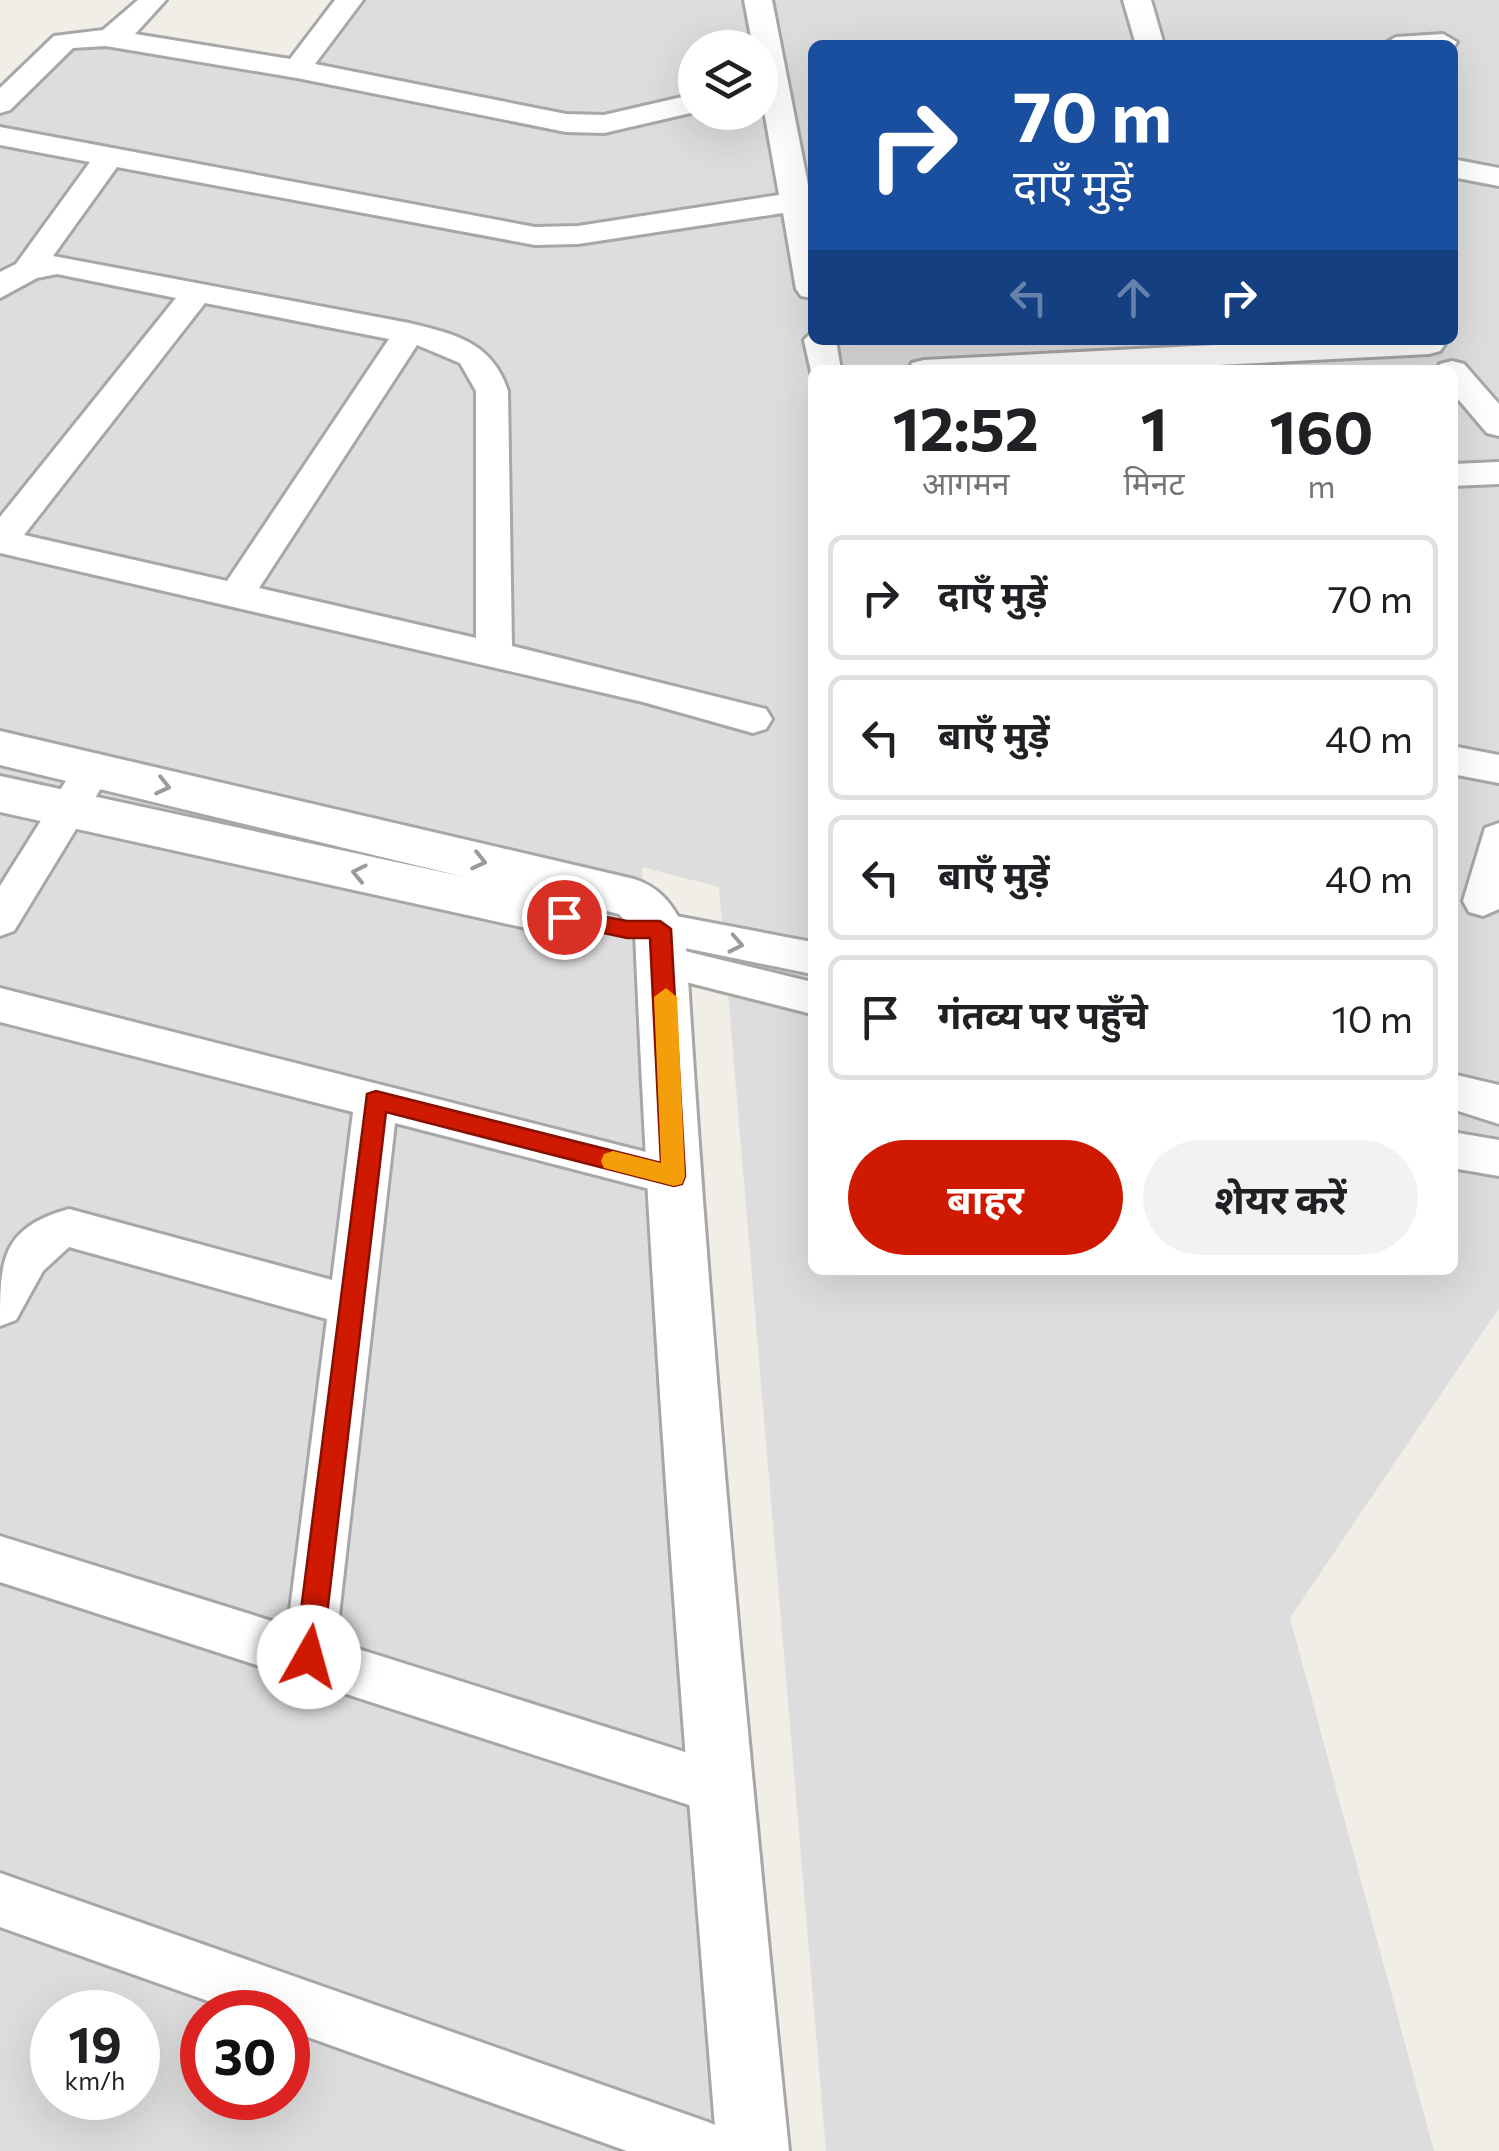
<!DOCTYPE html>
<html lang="hi">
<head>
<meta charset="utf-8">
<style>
	:root { --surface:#fff; --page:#f2f2f2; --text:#202124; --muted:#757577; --line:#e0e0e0; --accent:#cf1900 }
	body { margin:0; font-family:Commissioner,"Noto Sans Devanagari",sans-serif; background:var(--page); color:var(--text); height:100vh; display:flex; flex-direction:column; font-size:38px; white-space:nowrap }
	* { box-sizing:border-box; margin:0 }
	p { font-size:32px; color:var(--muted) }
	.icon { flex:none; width:55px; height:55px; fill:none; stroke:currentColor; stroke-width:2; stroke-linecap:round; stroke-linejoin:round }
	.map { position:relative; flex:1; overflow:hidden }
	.panel { position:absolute; left:808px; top:365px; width:650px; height:910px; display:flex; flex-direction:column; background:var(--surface); border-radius:15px; box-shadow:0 10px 40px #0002 }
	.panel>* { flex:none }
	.guide { position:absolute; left:808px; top:40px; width:650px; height:305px; border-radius:15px; box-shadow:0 10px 40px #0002; background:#1a4fa0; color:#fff; overflow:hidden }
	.controls { position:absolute; left:678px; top:30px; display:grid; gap:20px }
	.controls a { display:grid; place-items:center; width:100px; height:100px; border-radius:50%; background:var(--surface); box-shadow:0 10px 40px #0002; font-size:50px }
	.speed { position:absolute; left:30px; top:1990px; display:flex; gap:20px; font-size:50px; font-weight:700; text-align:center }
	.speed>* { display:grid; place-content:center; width:130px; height:130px; border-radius:50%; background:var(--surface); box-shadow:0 10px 40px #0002; line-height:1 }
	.speed small { font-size:25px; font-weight:400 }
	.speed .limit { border:15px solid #d22; background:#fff; color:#111 }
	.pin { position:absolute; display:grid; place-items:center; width:85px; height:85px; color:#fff; margin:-42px; border:5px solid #fff; border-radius:50%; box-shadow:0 2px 10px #0007 }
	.me { position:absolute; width:110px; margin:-55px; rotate:7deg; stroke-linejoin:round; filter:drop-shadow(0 0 8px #0008) }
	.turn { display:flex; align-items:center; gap:35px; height:210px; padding:0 40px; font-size:45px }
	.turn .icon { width:130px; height:130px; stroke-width:2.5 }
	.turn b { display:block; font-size:70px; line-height:85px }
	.lanes { display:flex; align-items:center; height:95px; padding:0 40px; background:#0003; justify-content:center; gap:50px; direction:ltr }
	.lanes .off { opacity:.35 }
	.eta { display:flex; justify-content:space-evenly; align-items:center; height:170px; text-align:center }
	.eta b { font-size:60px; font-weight:700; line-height:70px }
	.action { display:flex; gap:20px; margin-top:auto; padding:20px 40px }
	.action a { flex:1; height:115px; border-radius:60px; background:var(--accent); color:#fff; font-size:40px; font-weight:700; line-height:115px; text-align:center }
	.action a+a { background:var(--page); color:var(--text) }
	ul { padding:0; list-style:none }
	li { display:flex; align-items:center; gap:30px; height:125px; margin:0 20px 15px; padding:0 20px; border:5px solid var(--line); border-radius:15px }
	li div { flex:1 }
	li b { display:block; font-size:38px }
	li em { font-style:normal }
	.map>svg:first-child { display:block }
	.residential { fill:#dedddd; fill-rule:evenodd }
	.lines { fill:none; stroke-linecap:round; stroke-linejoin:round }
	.minor-casing { stroke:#a7a7a7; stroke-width:6 }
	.tertiary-casing { stroke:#a7a7a7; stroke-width:6 }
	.minor { fill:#fff; fill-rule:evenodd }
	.tertiary { fill:#fff; fill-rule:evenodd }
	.oneway { stroke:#9b9b9b }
	.route { fill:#cf1900; stroke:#871000; stroke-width:2.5 }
	.slow { fill:#f59e0b }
</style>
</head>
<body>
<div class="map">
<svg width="1499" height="2151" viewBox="0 0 1499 2151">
	<rect width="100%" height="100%" fill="#f0eee6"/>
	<path class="residential" d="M364 0H1499V1308L1290 1618 1434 2151H826L719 887 642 867 715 2151H0V116L77 31 314 69ZM812 45H1452V340H812ZM695 48H760V112H695ZM812 370H1452V1270H812ZM52 2012H138V2098H52ZM202 2012H288V2098H202Z"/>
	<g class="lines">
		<defs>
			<g id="minor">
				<path d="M138 0H166L135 34 290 59 335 0H363L315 64 566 114 604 115 695 94V112L604 133 566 132 297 78 106 46 73 48 10 110 0 113V88L54 36 103 30Z"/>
				<path d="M744 0H772L809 190H812V298L801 296 796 289 783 213 578 244 535 245 117 167 53 256 409 323C455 334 492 342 508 391L512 646 766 709 772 719 766 729 753 733 643 702 0 553V517L176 298 57 274 37 278 0 298V272L16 264 90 162 0 145V127L535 227 578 226 779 195 760 88V48H753ZM205 303 389 339 227 581 24 535ZM417 345 460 363 476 391V638L259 588Z"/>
				<path d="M1123 0H1151L1164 45H1136Z"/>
				<path d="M1443 34 1457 42 1453 48 1382 45 1396 37Z"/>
				<path d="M1452 159 1499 168V186L1452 177Z"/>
				<path d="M812 332V340H836L841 370H812V376L804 340Z"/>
				<path d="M1311 340H1442L1445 344 1440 351 1429 354 1122 370H908L912 363 924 360Z"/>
				<path d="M1452 361 1464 364 1499 404V436L1487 433 1452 392V370H1436L1440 364Z"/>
				<path d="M1499 462V484L1452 486V464Z"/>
				<path d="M1452 746 1499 755V783L1452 774Z"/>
				<path d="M93 756 107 760 112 770 14 931 0 936V886L79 760Z"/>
				<path d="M1499 823V909L1483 916 1469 912 1463 901 1485 828Z"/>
				<path d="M660 913 812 942V974L646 940 640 929 646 918Z"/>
				<path d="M664 946 812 982V1014L650 973 644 962 650 951Z"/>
				<path d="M0 988 689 1163 695 1176 689 1189 673 1195 395 1123 336 1642 720 1763 739 1770 746 1789 739 1808 720 1815 0 1582V1536L288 1626 327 1319 69 1247 43 1271 16 1320 0 1326C0 1261 0 1228 69 1209L332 1280 353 1112 0 1022Z"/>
				<path d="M1452 1074 1499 1085V1124L1452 1109Z"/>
				<path d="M1452 1132 1499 1140V1176L1452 1168Z"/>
				<path d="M0 1873 708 2122 728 2131 737 2151H627L288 2030V2012H239L0 1927Z"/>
			</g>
			<path id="tertiary" d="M0 731 634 879C661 888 672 904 685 929 709 1337 748 1744 789 2151H717C684 1745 652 1339 635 932L619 914 558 899 565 912 558 926 540 931 0 812V776L465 877 0 765Z"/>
		</defs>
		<use href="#minor" class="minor-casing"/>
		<use href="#tertiary" class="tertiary-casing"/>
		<use href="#minor" class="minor"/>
		<use href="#tertiary" class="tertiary"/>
	</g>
	<defs><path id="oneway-chevron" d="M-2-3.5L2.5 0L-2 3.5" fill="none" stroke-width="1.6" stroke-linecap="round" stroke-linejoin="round" transform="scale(2.5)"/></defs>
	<g class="oneway">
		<use href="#oneway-chevron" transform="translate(163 786) rotate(13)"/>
		<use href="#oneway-chevron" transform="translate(479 861) rotate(13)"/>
		<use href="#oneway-chevron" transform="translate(359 873) rotate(-168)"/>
		<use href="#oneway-chevron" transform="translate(736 944) rotate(11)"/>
	</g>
	<path class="route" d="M564 909 627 921H660L671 929 685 1176 682 1184 674 1186 386 1112 322 1657 318 1667 309 1670 299 1667 295 1657 367 1094 376 1091 661 1163 650 938H627L556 923 553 917Z"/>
	<path class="slow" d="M666 988 677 997 685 1176 682 1184 674 1186 604 1168 601 1161 604 1154 613 1151 661 1163 654 997Z"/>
</svg>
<div class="controls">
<a><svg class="icon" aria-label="layers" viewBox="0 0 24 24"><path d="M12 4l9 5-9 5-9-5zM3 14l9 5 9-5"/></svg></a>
</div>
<div class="speed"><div>19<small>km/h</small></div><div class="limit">30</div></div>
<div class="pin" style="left:564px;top:917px;background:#d93025"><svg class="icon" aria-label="arrive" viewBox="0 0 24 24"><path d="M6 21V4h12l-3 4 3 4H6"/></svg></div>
<svg class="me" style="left:309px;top:1657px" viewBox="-20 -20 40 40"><circle r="19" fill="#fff"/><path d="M0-13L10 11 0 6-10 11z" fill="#cf1900"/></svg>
<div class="guide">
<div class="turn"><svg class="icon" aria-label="right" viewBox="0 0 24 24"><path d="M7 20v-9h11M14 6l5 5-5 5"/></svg><div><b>70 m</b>दाएँ मुड़ें</div></div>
<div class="lanes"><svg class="icon off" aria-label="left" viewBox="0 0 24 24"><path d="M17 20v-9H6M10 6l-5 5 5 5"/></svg><svg class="icon off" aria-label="ahead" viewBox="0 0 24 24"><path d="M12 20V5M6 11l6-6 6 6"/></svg><svg class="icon" aria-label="right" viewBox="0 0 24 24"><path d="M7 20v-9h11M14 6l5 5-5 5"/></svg></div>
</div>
<section class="panel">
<div class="eta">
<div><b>12:52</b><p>आगमन</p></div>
<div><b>1</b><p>मिनट</p></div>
<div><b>160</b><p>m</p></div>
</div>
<ul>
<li><svg class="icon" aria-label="right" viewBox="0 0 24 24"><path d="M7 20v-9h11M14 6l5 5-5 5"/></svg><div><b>दाएँ मुड़ें</b></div><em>70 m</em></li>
<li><svg class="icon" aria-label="left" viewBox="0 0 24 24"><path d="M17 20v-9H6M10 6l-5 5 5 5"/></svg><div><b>बाएँ मुड़ें</b></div><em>40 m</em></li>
<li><svg class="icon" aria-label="left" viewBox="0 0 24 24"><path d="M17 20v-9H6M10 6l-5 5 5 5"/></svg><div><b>बाएँ मुड़ें</b></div><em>40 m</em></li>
<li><svg class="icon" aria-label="arrive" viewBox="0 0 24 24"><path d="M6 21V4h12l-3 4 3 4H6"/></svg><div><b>गंतव्य पर पहुँचे</b></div><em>10 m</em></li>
</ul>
<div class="action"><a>बाहर</a><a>शेयर करें</a></div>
</section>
</div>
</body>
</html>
